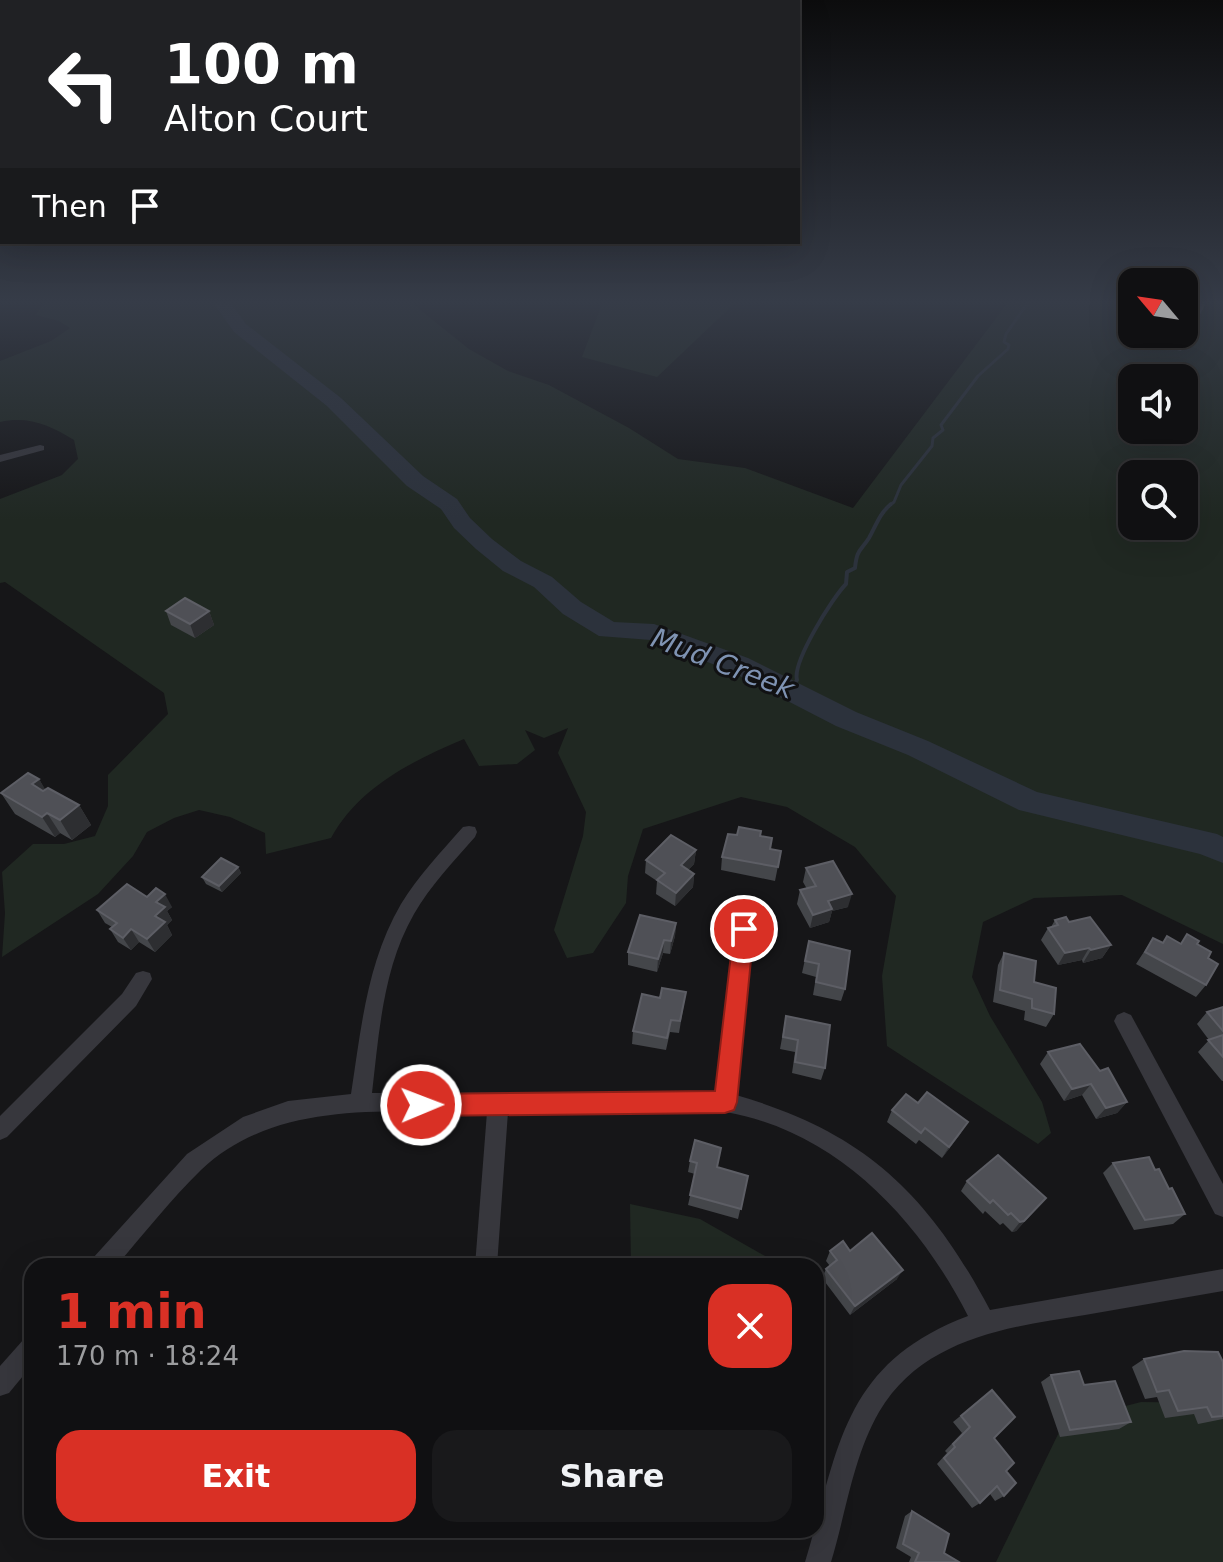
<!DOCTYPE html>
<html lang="en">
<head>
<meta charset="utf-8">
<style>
	:root { --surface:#101012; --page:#19191b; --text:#f1f3f6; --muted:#9c9d9f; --line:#303032; --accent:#d93025 }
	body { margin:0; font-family:"DejaVu Sans",sans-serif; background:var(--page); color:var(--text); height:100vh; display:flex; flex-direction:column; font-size:30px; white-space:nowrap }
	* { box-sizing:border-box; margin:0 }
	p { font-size:26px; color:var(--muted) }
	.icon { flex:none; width:44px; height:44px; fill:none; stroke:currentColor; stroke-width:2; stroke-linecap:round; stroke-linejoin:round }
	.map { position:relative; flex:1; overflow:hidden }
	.drawer { position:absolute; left:24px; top:1258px; width:800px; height:280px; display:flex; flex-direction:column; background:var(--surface); border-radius:24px; box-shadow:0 8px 32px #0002,0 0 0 2px var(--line) }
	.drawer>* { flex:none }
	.hud { position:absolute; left:0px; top:0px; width:800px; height:244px; box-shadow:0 8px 32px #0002,0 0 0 2px var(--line); background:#202124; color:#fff; overflow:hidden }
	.needle { width:52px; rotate:299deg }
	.tools { position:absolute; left:1118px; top:268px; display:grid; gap:16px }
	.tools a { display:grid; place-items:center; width:80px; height:80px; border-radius:16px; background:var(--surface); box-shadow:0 8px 32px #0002,0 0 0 2px var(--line); font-size:40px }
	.pin { position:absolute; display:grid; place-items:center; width:68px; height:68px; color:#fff; margin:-34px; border:4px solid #fff; border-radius:50%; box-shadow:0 2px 8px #0007 }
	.me { position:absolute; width:88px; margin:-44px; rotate:89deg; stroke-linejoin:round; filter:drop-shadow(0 0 6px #0008) }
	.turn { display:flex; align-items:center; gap:28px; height:168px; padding:0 32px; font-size:36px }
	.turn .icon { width:104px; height:104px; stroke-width:2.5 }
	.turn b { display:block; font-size:56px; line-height:68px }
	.then { display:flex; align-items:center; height:76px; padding:0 32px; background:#0003; gap:16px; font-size:30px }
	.round { display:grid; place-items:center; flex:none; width:84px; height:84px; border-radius:24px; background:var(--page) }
	.head { display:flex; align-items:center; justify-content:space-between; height:136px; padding:0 32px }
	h1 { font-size:48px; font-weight:700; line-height:60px; color:var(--accent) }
	.action { display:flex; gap:16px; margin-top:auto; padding:16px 32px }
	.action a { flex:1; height:92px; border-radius:24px; background:var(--accent); color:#fff; font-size:32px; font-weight:700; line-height:92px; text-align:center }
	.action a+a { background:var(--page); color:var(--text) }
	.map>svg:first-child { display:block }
	.green { fill:#202822; fill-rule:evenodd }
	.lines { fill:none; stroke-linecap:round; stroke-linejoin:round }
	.stream-far1 { stroke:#2c323c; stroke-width:3 }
	.stream { stroke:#2c323c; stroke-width:4 }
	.river { fill:#2c323c; fill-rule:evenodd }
	.minor { fill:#37373d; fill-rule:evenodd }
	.wall { fill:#44464a }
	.shaded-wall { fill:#2d2e31 }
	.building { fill:#4f5056; stroke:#5d5e65; stroke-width:2 }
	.route { fill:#d93025; stroke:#8d1f18; stroke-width:2 }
	.labels { text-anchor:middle; stroke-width:6; stroke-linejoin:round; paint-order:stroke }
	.water-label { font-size:28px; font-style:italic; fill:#7f93b3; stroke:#111113 }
</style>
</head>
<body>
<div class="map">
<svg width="1223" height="1562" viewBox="0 0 1223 1562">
	<rect width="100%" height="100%" fill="#161618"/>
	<g class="green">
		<path d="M44 301H409L469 349 508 371 549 385 629 428 678 459 745 468 853 508 1009 301H1132V334H1184V301H1223V944L1122 895 1034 898 983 922 972 977 990 1016 1042 1102 1051 1133 1038 1144 887 1046 882 976 896 896 855 847 787 807 741 797 643 829 628 876 626 903 593 953 567 958 554 930 583 836 586 812 558 753 568 728 544 738 525 730 535 750 517 764 479 766 464 739C412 761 359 787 331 838L266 854 265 833 230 817 199 810 174 818 147 832 133 856 98 894 2 957 5 913 2 872 33 844H64L95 836 108 806V775L168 714 164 693 5 582 0 583V499L62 475 78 459 74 440C49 425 29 416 0 422V361L51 341 70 328 59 321 36 315ZM1132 378H1184V430H1132ZM1132 474H1184V526H1132Z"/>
		<path d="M603 301H737L657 377 582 357Z"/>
		<path d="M630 1204 700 1219 779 1264 631 1266Z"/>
		<path d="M1141 1402 1223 1403V1562H996L1064 1422Z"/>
	</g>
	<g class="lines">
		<path class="stream-far1" d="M889 506 894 502 901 485 932 446 933 438 943 430 941 425 978 376 1008 349 1009 345 1004 342 1006 334 1029 301"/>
		<path class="stream" d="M791 689 797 680C792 662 833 597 846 584L847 572 855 568C857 549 860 552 869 538 876 526 879 514 891 504"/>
		<path class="river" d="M212 301H229L246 324 341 398 423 476 457 499 470 518 492 539 521 561 552 577 581 602 614 622 654 624 748 658 856 712 928 741 1037 792 1217 834 1223 837V863L1200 854 1019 810 908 755 836 726 728 670 651 640 599 636 563 614 534 587 503 571 476 549 454 528 441 509 407 486 327 406 234 332Z"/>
		<g class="minor">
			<path d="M40 445 44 446V450L0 462V455Z"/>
			<path d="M469 826 475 827 477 832 475 837C454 861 430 886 414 914 383 968 379 1033 372 1093L716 1092 735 929 738 924 744 921 750 924 753 929 736 1095C864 1132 928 1193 990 1310L1223 1269V1291C1177 1299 1131 1307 1085 1315 1008 1327 923 1338 879 1412 853 1457 846 1513 831 1562H805C839 1450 841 1364 968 1316 919 1220 838 1132 726 1112 705 1108 681 1112 659 1112 609 1112 558 1112 508 1112L497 1266H475L487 1112C391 1113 277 1098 201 1170 171 1199 144 1234 116 1266H90L93 1258 187 1154 243 1117 288 1101 351 1094C361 1029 367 962 401 904 418 876 441 852 463 827Z"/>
			<path d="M143 971 150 973 152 979 136 1006 7 1137 0 1140V1116L122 994 136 973Z"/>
			<path d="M1124 1012 1131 1015 1223 1184V1217L1215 1214 1117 1027 1114 1021 1117 1015Z"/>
			<path d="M32 1335V1365L9 1393 0 1396V1366L24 1339Z"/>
		</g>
	</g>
	<g class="wall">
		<path d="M1184 301 1205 303 1197 321 1181 351 1153 344 1157 334H1184Z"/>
		<path d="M166 611H209L214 625 195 638 171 625Z"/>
		<path d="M39 779 45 790 79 805 91 825 72 840 60 833 55 837 15 814 1 793Z"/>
		<path d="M737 835 760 836 770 849 781 851 775 881 721 870 722 857Z"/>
		<path d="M696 850 694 864 688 870 694 874 693 887 675 906 656 894 657 881 645 873 646 860Z"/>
		<path d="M238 867 241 873 222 892 206 884 202 877Z"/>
		<path d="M806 868 848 907 832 911 829 922 810 928 797 904 800 890 807 889 803 882Z"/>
		<path d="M147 897 172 907 167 911 172 920 167 925 172 935 155 952 139 942 131 950 118 942 110 929 112 927 105 923 97 910Z"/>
		<path d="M1055 920 1069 922 1111 945 1102 958 1083 963 1082 960 1058 965 1041 940 1048 928 1051 927Z"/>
		<path d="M676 923 675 936 670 954 663 953 657 972 628 965V952Z"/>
		<path d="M1187 934 1197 944 1208 958 1206 985 1196 997 1136 964 1153 938 1162 943 1180 944Z"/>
		<path d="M809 941 845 989 841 1001 813 995 816 977 802 973Z"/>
		<path d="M1004 953 1034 982 1054 1014 1046 1027 1024 1020 1025 1011 993 1002 998 965Z"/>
		<path d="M686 992 679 1033 670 1032 666 1050 632 1044 633 1031 660 998Z"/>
		<path d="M1223 1007V1081H1222L1198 1052 1209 1040 1197 1024 1207 1012Z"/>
		<path d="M786 1016 825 1068 821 1080 792 1073 795 1052 780 1049Z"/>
		<path d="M1048 1052 1100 1071 1127 1102 1117 1113 1096 1119 1082 1095 1064 1101 1040 1064Z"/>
		<path d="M892 1110 961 1133 942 1158 919 1140 916 1144 887 1122Z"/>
		<path d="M690 1161 748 1176 738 1219 688 1205 695 1174 688 1172Z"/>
		<path d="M1113 1163 1155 1170 1169 1189 1185 1214 1173 1224 1134 1230 1103 1173Z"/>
		<path d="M967 1181 1046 1198 1016 1231 1012 1232 1003 1223 1000 1225 985 1211 983 1214 961 1191Z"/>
		<path d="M830 1251H850L897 1279 850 1315 822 1278 826 1269 830 1266 826 1261Z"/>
		<path d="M1144 1359 1223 1362V1419L1198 1424 1194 1414 1165 1418 1157 1397 1145 1399 1132 1367Z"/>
		<path d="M1051 1375 1084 1385 1131 1422 1119 1429 1060 1437 1041 1382Z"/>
		<path d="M992 1390 994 1438 1006 1471 1004 1496 995 1501 990 1494 980 1503 972 1508 937 1464 947 1453 945 1451 962 1433 953 1422Z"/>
		<path d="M912 1511 944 1553 959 1562H909L911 1557 896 1548 905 1516Z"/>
	</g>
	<g class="shaded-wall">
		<path d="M1205 303 1197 321 1181 351 1189 332Z"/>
		<path d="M209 611 214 625 195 638 190 624Z"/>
		<path d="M39 779 51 799 32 784Z"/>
		<path d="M79 805 91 825 72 840 60 820Z"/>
		<path d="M47 813 60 833 55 837 42 817Z"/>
		<path d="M696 850 694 864 680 878 681 865Z"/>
		<path d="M238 867 241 873 222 892 219 886Z"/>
		<path d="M694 874 693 887 675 906 676 893Z"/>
		<path d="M165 894 172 907 167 911 172 920 167 925 172 935 155 952 147 939 155 916 156 902Z"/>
		<path d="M852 894 848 907 832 911 829 922 810 928 813 915 828 901Z"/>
		<path d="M676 923 675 936 670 954 671 941Z"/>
		<path d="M131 929 139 942 131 950 123 938Z"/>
		<path d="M664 940 663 953 657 972 658 959Z"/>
		<path d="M1111 945 1102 958 1083 963 1091 950Z"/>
		<path d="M1089 948 1082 960 1058 965 1065 953Z"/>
		<path d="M1091 1084 1082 1095 1064 1101 1072 1089Z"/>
		<path d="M1127 1102 1117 1113 1096 1119 1106 1108Z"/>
		<path d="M968 1122 961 1133 942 1158 949 1147Z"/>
		<path d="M1046 1198 1016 1231 1012 1232 1020 1222Z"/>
		<path d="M903 1270 897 1279 850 1315 855 1306Z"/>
	</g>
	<g class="building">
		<path d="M1184 301 1205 303 1189 332 1184 331Z"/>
		<path d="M185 598 209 611 190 624 166 611Z"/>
		<path d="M28 773 39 779 32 784 43 791 48 788 79 805 60 820 47 813 42 817 1 793Z"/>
		<path d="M739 827 761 831 760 836 772 838 770 849 781 851 778 867 722 857 728 834 737 835Z"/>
		<path d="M671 835 696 850 681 865 694 874 676 893 657 880 665 873 646 860Z"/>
		<path d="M221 858 238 867 219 886 202 877Z"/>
		<path d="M833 861 852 894 828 901 832 909 813 915 800 890 816 886 806 868Z"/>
		<path d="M127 884 147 897 156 888 165 894 156 902 165 907 155 916 165 922 147 939 131 929 123 938 110 929 117 923 97 910Z"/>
		<path d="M640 915 676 923 671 941 664 940 658 959 628 952Z"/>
		<path d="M1066 917 1069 922 1090 917 1111 945 1091 950 1089 948 1065 953 1048 928 1058 925 1055 920Z"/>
		<path d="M1187 934 1199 941 1197 944 1211 952 1208 958 1218 964 1206 985 1145 952 1153 938 1163 943 1167 936 1181 944Z"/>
		<path d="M809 941 850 951 845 989 816 982 819 964 805 961Z"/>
		<path d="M1004 953 1036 961 1034 982 1056 988 1054 1014 1032 1008V999L1000 990Z"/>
		<path d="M662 988 686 992 680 1021 671 1020 667 1038 633 1031 642 994 660 998Z"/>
		<path d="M1223 1007V1031L1207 1012Z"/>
		<path d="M786 1016 830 1025 825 1068 795 1062 798 1040 783 1037Z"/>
		<path d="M1223 1035V1057L1208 1040Z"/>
		<path d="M1080 1044 1100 1071 1108 1068 1127 1102 1106 1108 1091 1084 1072 1089 1048 1052Z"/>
		<path d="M927 1092 968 1122 949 1147 925 1128 921 1133 892 1110 906 1094 918 1103Z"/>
		<path d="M695 1140 721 1148 717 1167 748 1176 741 1209 690 1195 697 1163 690 1161Z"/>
		<path d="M998 1155 1046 1198 1024 1221 1020 1222 1011 1213 1008 1215 993 1200 990 1203 967 1181Z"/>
		<path d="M1149 1157 1155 1170 1159 1169 1169 1189 1172 1188 1185 1214 1145 1220 1113 1163Z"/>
		<path d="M872 1233 903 1270 855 1306 826 1269 837 1260 830 1251 843 1241 850 1251Z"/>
		<path d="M1184 1351 1218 1352 1223 1362V1416L1212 1417 1207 1407 1178 1411 1169 1390 1157 1392 1144 1359Z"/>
		<path d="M1079 1371 1084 1385 1115 1381 1131 1422 1070 1430 1051 1375Z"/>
		<path d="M992 1390 1015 1417 994 1438 1014 1463 1006 1471 1016 1483 1004 1496 997 1486 980 1503 944 1458 955 1447 953 1444 970 1427 961 1416Z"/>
		<path d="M912 1511 949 1534 944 1553 959 1562H915L919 1553 903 1544Z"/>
	</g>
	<linearGradient id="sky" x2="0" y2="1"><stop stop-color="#0c0c0d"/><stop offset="0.58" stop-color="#363c48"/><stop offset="1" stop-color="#363c48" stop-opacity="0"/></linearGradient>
	<rect width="1223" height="520" fill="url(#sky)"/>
	<path class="route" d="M744 921 751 923 754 929 737 1102 734 1110 725 1113 421 1116 413 1113 410 1105 413 1097 421 1094 715 1091 734 929 737 923Z"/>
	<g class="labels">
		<g class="water-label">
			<text transform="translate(723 663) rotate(21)" y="10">Mud Creek</text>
		</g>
	</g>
</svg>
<div class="tools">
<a><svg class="needle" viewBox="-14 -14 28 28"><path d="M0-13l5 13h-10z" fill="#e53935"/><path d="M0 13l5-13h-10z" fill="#9c9d9f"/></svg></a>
<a><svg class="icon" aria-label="sound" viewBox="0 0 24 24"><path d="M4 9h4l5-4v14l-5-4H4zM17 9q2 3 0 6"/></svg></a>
<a><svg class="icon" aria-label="search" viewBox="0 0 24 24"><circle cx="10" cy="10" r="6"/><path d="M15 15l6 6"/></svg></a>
</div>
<div class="pin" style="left:744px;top:929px;background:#d93025"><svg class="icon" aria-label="arrive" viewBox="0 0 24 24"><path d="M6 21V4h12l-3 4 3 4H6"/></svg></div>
<svg class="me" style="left:421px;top:1105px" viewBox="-20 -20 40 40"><circle r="17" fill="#d93025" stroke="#fff" stroke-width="3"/><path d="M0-11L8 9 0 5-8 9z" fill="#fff"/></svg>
<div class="hud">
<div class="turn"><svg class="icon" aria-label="left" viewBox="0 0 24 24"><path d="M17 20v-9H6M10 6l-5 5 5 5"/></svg><div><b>100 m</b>Alton Court</div></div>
<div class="then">Then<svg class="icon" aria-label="arrive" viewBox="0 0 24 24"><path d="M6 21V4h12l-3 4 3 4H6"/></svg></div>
</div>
<section class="drawer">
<div class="head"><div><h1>1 min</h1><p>170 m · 18:24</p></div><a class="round" style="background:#d93025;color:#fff"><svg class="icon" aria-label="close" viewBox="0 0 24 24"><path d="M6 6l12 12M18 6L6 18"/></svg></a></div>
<div class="action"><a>Exit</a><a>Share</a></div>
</section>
</div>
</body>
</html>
